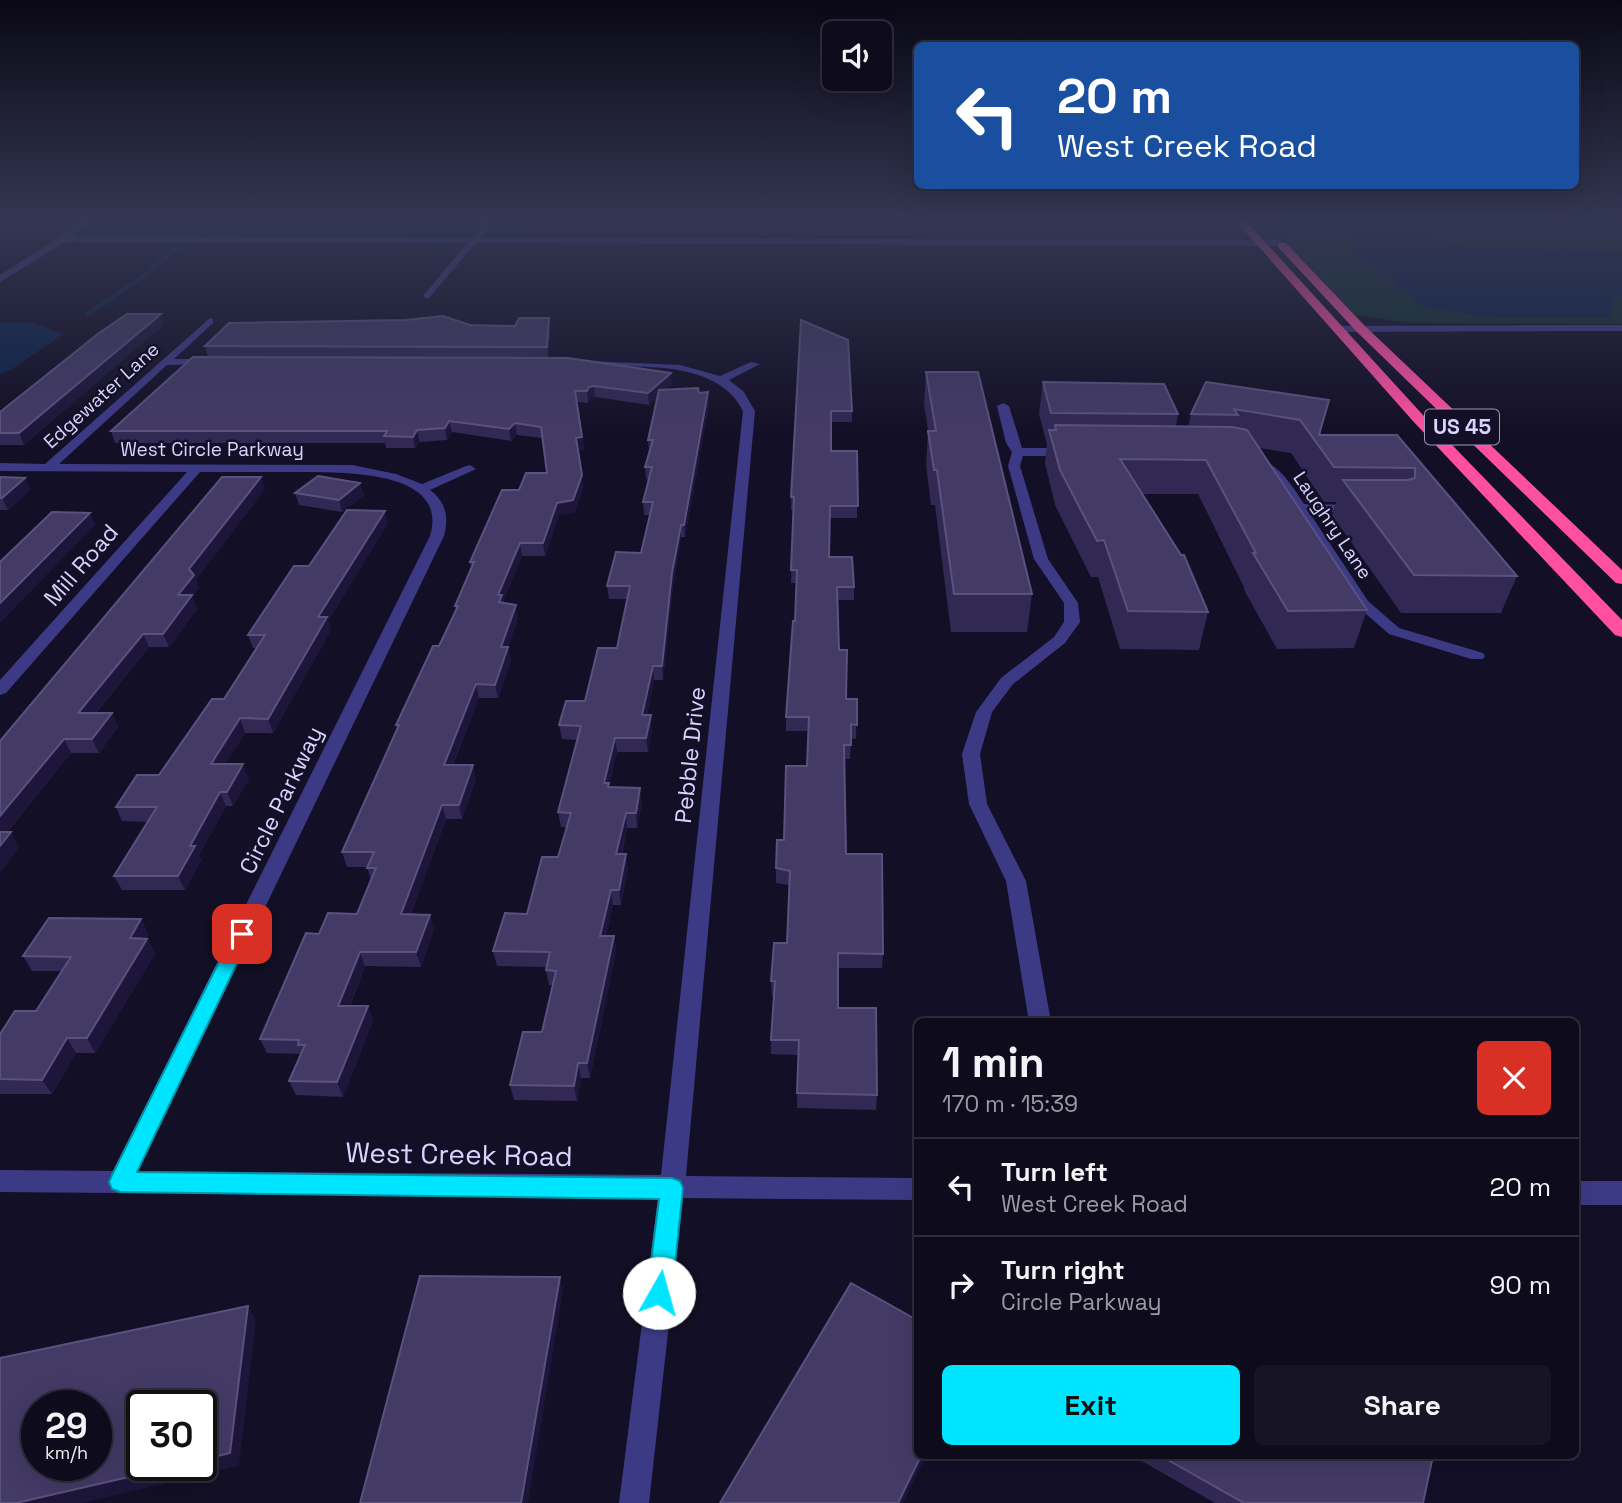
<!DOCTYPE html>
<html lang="en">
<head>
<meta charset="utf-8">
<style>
	:root { --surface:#0e0b1c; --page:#171425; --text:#f1f3f6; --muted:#9b9ba3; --line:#2e2b3b; --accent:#00e5ff }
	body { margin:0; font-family:"Space Grotesk",sans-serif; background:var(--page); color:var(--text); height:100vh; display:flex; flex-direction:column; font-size:26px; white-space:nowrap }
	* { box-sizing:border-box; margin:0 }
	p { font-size:23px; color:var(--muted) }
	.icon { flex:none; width:38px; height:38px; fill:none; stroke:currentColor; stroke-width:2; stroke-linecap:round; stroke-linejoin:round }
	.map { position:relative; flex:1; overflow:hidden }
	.sheet { position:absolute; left:914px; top:1018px; width:665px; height:441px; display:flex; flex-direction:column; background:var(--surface); border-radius:10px; box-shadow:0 7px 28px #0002,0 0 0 2px var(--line) }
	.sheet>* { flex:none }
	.banner { position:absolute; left:914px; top:42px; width:665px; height:147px; border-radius:10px; box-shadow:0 7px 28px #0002,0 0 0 2px var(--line); background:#1a4fa0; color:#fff; overflow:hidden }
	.controls { position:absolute; left:822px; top:21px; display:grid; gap:14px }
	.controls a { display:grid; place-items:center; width:70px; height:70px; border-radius:10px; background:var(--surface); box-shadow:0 7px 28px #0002,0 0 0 2px var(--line); font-size:35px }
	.speed { position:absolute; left:21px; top:1390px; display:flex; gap:14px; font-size:35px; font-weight:700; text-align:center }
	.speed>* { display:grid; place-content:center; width:91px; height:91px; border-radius:50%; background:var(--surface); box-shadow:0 7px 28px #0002,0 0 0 2px var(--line); line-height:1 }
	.speed small { font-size:18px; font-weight:400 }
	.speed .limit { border:4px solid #111; border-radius:10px; background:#fff; color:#111 }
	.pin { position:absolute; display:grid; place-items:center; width:60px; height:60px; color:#fff; margin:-30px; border-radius:14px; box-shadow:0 4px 10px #0006 }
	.me { position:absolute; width:77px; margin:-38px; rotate:7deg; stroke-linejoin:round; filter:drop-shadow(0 0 5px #0008) }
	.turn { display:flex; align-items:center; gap:24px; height:147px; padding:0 28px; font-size:32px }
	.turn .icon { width:91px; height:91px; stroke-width:2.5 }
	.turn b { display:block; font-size:49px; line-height:60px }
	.round { display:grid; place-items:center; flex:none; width:74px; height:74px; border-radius:10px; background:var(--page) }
	.overview { display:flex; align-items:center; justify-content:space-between; height:119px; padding:0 28px }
	h1 { font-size:42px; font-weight:800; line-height:52px }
	.button { display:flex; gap:14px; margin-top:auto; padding:14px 28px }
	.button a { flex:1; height:80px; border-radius:10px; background:var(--accent); color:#111; font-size:28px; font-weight:800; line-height:80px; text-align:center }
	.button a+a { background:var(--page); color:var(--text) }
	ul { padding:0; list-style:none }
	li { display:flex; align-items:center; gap:21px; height:98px; padding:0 28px; border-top:2px solid var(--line) }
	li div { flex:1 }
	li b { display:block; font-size:26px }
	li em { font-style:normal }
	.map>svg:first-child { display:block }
	.green { fill:#12302f }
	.water { fill:#0c2248 }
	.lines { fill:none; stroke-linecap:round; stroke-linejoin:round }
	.stream { stroke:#0c2248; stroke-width:4.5 }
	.minor { fill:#3d3a85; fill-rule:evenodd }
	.highway { fill:#ff4fa3; fill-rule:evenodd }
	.wall { fill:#312854 }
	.shaded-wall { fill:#1d163a }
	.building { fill:#433a66; stroke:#5a527e; stroke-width:2; fill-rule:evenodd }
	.route { fill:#00e5ff; stroke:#0095a6; stroke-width:2 }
	.labels { text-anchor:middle; stroke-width:5; stroke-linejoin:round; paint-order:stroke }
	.far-street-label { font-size:19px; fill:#d9d4ff; stroke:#130f26 }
	.shield { fill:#130f26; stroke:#9e99be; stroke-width:2 }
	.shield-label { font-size:21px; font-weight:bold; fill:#d9d4ff }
	.street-label { font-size:23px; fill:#d9d4ff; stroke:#130f26 }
	.near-street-label { font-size:28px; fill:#d9d4ff; stroke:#130f26 }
</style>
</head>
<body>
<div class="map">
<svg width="1622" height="1503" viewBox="0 0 1622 1503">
	<rect width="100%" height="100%" fill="#130f26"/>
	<path class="green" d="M1267 221H1622V324L1410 323 1355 315Z"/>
	<g class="water">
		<path d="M1340 228H1376L1474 247 1600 250 1622 254V295L1614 299 1610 318H1498L1423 307 1389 277 1351 252 1358 242Z"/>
		<path d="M0 323H34L63 334 11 370 0 374Z"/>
	</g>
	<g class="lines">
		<g class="stream">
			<path d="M196 235 208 230 204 228 213 221"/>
			<path d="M88 314 149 272 178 246"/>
		</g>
		<g class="minor">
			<path d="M85 221H95L72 236 471 238 485 221H493L480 238 1280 240 1284 243 1280 246 476 243 428 299 423 296 467 243 65 242 0 282V275Z"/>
			<path d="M210 318 213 319V323L174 359H210L215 362 214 364 167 365 59 464 352 465 396 474 422 484 466 466 470 465 476 469 430 490C446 502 449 517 444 536L138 1171 661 1175 743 411C717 359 638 367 588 367L583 364 588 361 680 365 720 376 751 362 760 364 729 380 744 392 755 411 686 1176 917 1178V1200L683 1198 649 1503H619L658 1198 0 1192V1170L113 1171 430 536C451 465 329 473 287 472 258 472 229 472 200 472L6 693 0 695V680L187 472 0 471V463L45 464Z"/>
			<path d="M1622 325V331L1336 332 1331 329 1336 326Z"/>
			<path d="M1003 403 1009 406 1022 448H1067L1073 452 1067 456H1023L1020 466 1048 559 1078 603 1080 622 1065 643 1013 684 992 712 980 754 987 804 1026 881 1051 1022H1029L1006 881 969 804 962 754 976 712 1001 678 1054 637 1064 622V603L1034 559 1008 466 1012 452 1006 443 997 406Z"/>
			<path d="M1259 459C1281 466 1292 486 1304 504L1362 505V511L1357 512H1309L1368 601 1399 628 1483 653 1485 656 1483 659H1471L1389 634 1358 607 1276 481 1253 463Z"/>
			<rect x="1575" y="1181" width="47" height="24"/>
		</g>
		<g class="highway">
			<path d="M1236 221H1246L1422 414 1622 620V637L1615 635 1412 420Z"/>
			<path d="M1278 243H1286L1365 326 1622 570V584L1616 583 1357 332 1278 247Z"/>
		</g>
	</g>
	<g class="wall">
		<path d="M801 320 852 411V422H831V451H857V518H830L829 557 854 587V600H838L839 650 846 699H857L856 739 851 738 850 759H844L846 854 883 954 882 968H838V1008L877 1095 876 1110 797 1108 798 1055 771 1054V1040L774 996H772L771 981 787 943 789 885 776 883V868L807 766 808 731H786V717L795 621 796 583H791L793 510H791V497Z"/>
		<path d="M164 324 24 445H0V412Z"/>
		<path d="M470 325 550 329 548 358 208 357 205 346Z"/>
		<path d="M193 357 672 384 666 389 699 393 709 404 685 537H681L673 586 663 680H654L647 715 652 729 648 752H617L609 785 610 787 642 802 637 828H627L622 854 628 869 621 905H613L606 936H614L616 951 590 1078H581L577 1101 514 1100 510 1085 542 1032 553 985H549L546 970 547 967 497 966 493 951 527 914 558 857 567 827H561L558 812 577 740 562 739 559 725 585 701 617 648 627 599H609L607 586 641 553 650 515H644L643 502 649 480 646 479 645 467 649 451 648 440 658 397 649 405 595 397 591 398 588 403 577 402 584 449 578 450 583 487 575 512 559 515 545 556H522L503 602 518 618 508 647 511 660 498 698H479L453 765 476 779 462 819H446L411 914 434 929 421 967 365 966 350 1006H368L373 1021 343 1097 296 1095 289 1081 301 1054 267 1053 260 1039 319 934 357 914 371 880 367 868 368 867H347L342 852 397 728 396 725 439 646 456 609 455 606 471 569 470 562 519 490 547 473 542 438 517 435 511 441 452 432 447 440 420 442 415 448H386L385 443H115L111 431Z"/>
		<path d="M926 372 1032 594 1027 632H951L935 505H931L926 465 928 431 924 404Z"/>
		<path d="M1043 382 1178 414 1176 427H1188L1191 414 1329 400 1319 435H1397L1517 576 1501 613H1401L1332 515 1336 502H1324L1291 453 1259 448 1367 610 1354 648 1277 649 1244 590V587L1198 494H1142L1208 612 1199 650 1120 649 1098 577H1091L1055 505 1045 463 1047 445 1039 414Z"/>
		<path d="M0 477 25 478 30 490 8 510H0Z"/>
		<path d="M265 489 196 580 199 588 192 596 197 609 169 647H149L96 713H112L118 727 99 753H71L7 832 19 847 0 872V741Z"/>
		<path d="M295 493 364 495 342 512 299 505Z"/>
		<path d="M388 523 328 621 331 630 273 733H245L225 764 249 779 233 806H226L199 855 201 860 185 890H122L114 876 148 822 122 821 116 807 159 775 224 699 257 648H253L248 635 309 566Z"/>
		<path d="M141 919 148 934 146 939H147L155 954 95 1053H76L52 1094H0V1034L36 1011 61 971H32L23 956Z"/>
		<path d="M1133 1456H1433L1423 1503H1215Z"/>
	</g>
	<g class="shaded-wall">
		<path d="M161 314 164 324 24 445 19 433Z"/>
		<path d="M549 318 550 329 548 358 547 347Z"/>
		<path d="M671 373 672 384 649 405 648 393Z"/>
		<path d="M594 386 595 397 591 398 588 403 587 391 589 387Z"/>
		<path d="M708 392 709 404 685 537 684 525Z"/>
		<path d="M449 421 452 432 447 440 445 428Z"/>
		<path d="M515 423 517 435 511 441 509 429Z"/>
		<path d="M417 430 420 442 415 448 413 437Z"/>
		<path d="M582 437 584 449 578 450 576 438Z"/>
		<path d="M582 475 583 487 575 512 559 515 545 556 543 543 557 503Z"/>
		<path d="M261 477 265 489 196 580 199 588 192 596 197 609 169 647 163 634 189 569Z"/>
		<path d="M25 478 30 490 8 510 2 498Z"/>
		<path d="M360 483 364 495 342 512 339 500Z"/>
		<path d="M385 511 388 523 328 621 331 630 273 733 268 719 318 617Z"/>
		<path d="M90 513 95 525 0 623V603Z"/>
		<path d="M681 525V537L673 586 663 680 662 666 672 573Z"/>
		<path d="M520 543 522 556 503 602 504 609 501 615 498 595Z"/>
		<path d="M516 605 518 618 508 647 511 660 498 698 495 685 501 647Z"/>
		<path d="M143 634 149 647 84 727 78 713Z"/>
		<path d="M653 666 654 680 644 729 642 715Z"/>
		<path d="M476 684 479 698 447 779 444 765Z"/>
		<path d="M112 713 118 727 99 753 92 739Z"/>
		<path d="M651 715 652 729 648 752 646 738Z"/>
		<path d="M240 718 245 733 216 778 211 764Z"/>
		<path d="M615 738 617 752 609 785 611 798 604 783Z"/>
		<path d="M64 739 71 753 0 840V816Z"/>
		<path d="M243 764 249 779 233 806 227 792Z"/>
		<path d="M473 765 476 779 462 819 459 805Z"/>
		<path d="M640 788 642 802 637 828 636 813Z"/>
		<path d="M220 792 226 806 199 855 201 860 185 890 178 876 190 846Z"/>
		<path d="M442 805 446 819 406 929 401 914Z"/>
		<path d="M626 813 627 828 618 868 616 854Z"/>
		<path d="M11 832 19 847 0 872V846Z"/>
		<path d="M626 854 628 869 621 905 619 890Z"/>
		<path d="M611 890 613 905 603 951 600 936Z"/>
		<path d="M430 915 434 929 421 967 416 952Z"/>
		<path d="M141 919 148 934 137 953 130 938Z"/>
		<path d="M614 936 616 951 590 1078 587 1063Z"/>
		<path d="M147 939 155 954 95 1053 87 1038Z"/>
		<path d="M360 952 365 966 344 1020 338 1006Z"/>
		<path d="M368 1006 373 1021 343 1097 337 1082Z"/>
		<path d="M67 1038 76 1053 52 1094 42 1080Z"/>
		<path d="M578 1063 581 1078 577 1101 574 1086Z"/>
		<path d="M560 1277 563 1291 528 1503H521Z"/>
		<path d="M248 1306 256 1320 239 1466 82 1503H16L181 1465H201V1460Z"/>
		<path d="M921 1456H926L903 1503H898Z"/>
	</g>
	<g class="building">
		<path d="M127 314H161L19 433H0V412L99 333Z"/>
		<path d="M443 316 470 325 515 326 519 318H549L547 347 205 346 229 323 406 320Z"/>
		<path d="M801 320 848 340 852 411H831V451H857L858 506H830L829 557H852L854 587H837L839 650H847L846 699H857V725L851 724V745H844L846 854H882L883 954 838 953V1008H876L877 1095 797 1093 799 1040H771L775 981H771L774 943H787L790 871 776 868 777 840H784L786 766H807L809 717H786L793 621H795L797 570H791L794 497H791Z"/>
		<path d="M193 357 568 358 671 373 648 393 594 386 589 387 587 391H575L582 437 576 438 582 475 573 500 557 503 543 543H520L498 595H502L499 602 516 605 501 647H508L495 685 476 684 444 765H473L459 805H442L401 914 430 915 416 952H360L338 1006H368L337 1082 289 1081 305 1045H298L299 1040 260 1039 306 933 319 934 328 913 357 914 376 868H367L374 852H342L399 725H396L433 646H439L458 606H455L474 562H470L502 490H519L526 473H547L541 427 515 423 509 429 449 421 445 428 417 430 413 437 384 436 387 431H111Z"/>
		<path d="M926 372H978L1032 594H954L937 470H934L928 431H936Z"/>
		<path d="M1043 382 1164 384 1178 414 1051 413Z"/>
		<path d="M1206 382 1329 400 1319 435H1397L1517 576 1414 575 1343 480H1408L1415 478V468L1334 467 1300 420 1234 409 1238 415 1191 414Z"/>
		<path d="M698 388 699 393 708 392 684 525H681L672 573 662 666H653L642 715H651L646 738H615L604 783H609L608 787 640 788 636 813H626L616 854H626L619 890H611L600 936H614L587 1063H578L574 1086 510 1085 523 1032H542L556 971 546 970 550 952 493 951 505 913 527 914 542 857H558L571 813 558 812 581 726 559 725 566 701H585L598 648H617L630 586H607L616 552 641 553 653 502H643L652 467H645L653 440H648L659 390Z"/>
		<path d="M1055 425 1232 427 1247 430 1367 610 1288 611 1253 553H1256L1206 460 1120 459 1181 555H1184L1208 612 1128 611 1104 540 1097 541 1060 470 1049 430H1056Z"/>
		<path d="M318 476 360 483 339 500 295 493Z"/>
		<path d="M0 477 25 478 2 498H0Z"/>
		<path d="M222 477H261L189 569 194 575 178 595H192L163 634H143L78 713H112L92 739H64L0 816V741Z"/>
		<path d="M347 510 385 511 318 617H327L268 719 240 718 211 764H243L227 792H220L190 846H195L178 876H114L157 807H116L137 775H159L212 699H224L265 635H248L294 566H309Z"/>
		<path d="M52 512 90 513 0 603V562Z"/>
		<path d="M0 832H11L0 846Z"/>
		<path d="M49 918 141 919 130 938 147 939 87 1038H67L42 1080 0 1079V1034L15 1011H36L71 957 23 956Z"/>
		<path d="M420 1276 560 1277 521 1503H360Z"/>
		<path d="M851 1283 917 1320V1456H921L898 1503H720Z"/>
		<path d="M248 1306 230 1453 201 1460V1405H142V1465H181L16 1503H0V1358ZM37 1405H96V1465H37Z"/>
		<path d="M1161 1456H1433L1423 1503H1244Z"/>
	</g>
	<linearGradient id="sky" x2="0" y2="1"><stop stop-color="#0a0815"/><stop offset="0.51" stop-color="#333752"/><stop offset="1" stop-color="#333752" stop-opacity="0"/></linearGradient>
	<rect width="1622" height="431" fill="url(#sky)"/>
	<path class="route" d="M242 927 249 929 251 934 137 1172 672 1178 680 1181 683 1188 672 1293 668 1302 659 1305 651 1302 647 1293 659 1199 120 1192 112 1189 109 1182 112 1175 233 934 235 929Z"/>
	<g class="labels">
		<g class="far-street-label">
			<text transform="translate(101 395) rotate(-42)" y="7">Edgewater Lane</text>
			<text x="212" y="456">West Circle Parkway</text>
			<text transform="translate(1333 525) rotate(56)" y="7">Laughry Lane</text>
		</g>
		<rect class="shield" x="1425" y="409.5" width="74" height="35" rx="5"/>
		<g class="shield-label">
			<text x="1462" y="434">US 45</text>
		</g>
		<g class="street-label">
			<text transform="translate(81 565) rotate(-49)" y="8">Mill Road</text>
			<text transform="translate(690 755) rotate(-84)" y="8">Pebble Drive</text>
			<text transform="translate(281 800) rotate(-64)" y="8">Circle Parkway</text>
		</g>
		<g class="near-street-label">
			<text transform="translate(459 1154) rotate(1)" y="10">West Creek Road</text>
		</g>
	</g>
</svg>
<div class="controls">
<a><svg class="icon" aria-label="sound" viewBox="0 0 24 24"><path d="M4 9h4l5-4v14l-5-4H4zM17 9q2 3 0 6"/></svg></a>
</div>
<div class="speed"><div>29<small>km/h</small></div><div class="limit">30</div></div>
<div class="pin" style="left:242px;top:934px;background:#d93025"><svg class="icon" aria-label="arrive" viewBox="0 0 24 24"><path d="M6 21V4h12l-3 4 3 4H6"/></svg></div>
<svg class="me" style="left:659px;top:1293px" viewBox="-20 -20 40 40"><circle r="19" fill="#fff"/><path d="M0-13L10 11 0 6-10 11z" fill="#00e5ff"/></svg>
<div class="banner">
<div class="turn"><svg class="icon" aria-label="left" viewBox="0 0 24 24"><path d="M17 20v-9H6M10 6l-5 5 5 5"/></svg><div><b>20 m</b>West Creek Road</div></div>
</div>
<section class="sheet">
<div class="overview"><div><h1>1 min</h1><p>170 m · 15:39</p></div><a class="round" style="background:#d93025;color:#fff"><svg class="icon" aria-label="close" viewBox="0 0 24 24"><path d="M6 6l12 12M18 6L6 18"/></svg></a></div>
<ul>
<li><svg class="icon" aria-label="left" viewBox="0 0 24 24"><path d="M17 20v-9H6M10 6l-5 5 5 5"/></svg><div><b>Turn left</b><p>West Creek Road</p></div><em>20 m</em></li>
<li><svg class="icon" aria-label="right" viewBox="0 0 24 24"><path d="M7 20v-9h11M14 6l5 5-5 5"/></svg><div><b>Turn right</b><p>Circle Parkway</p></div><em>90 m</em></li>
</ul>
<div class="button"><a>Exit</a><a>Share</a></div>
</section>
</div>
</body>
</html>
